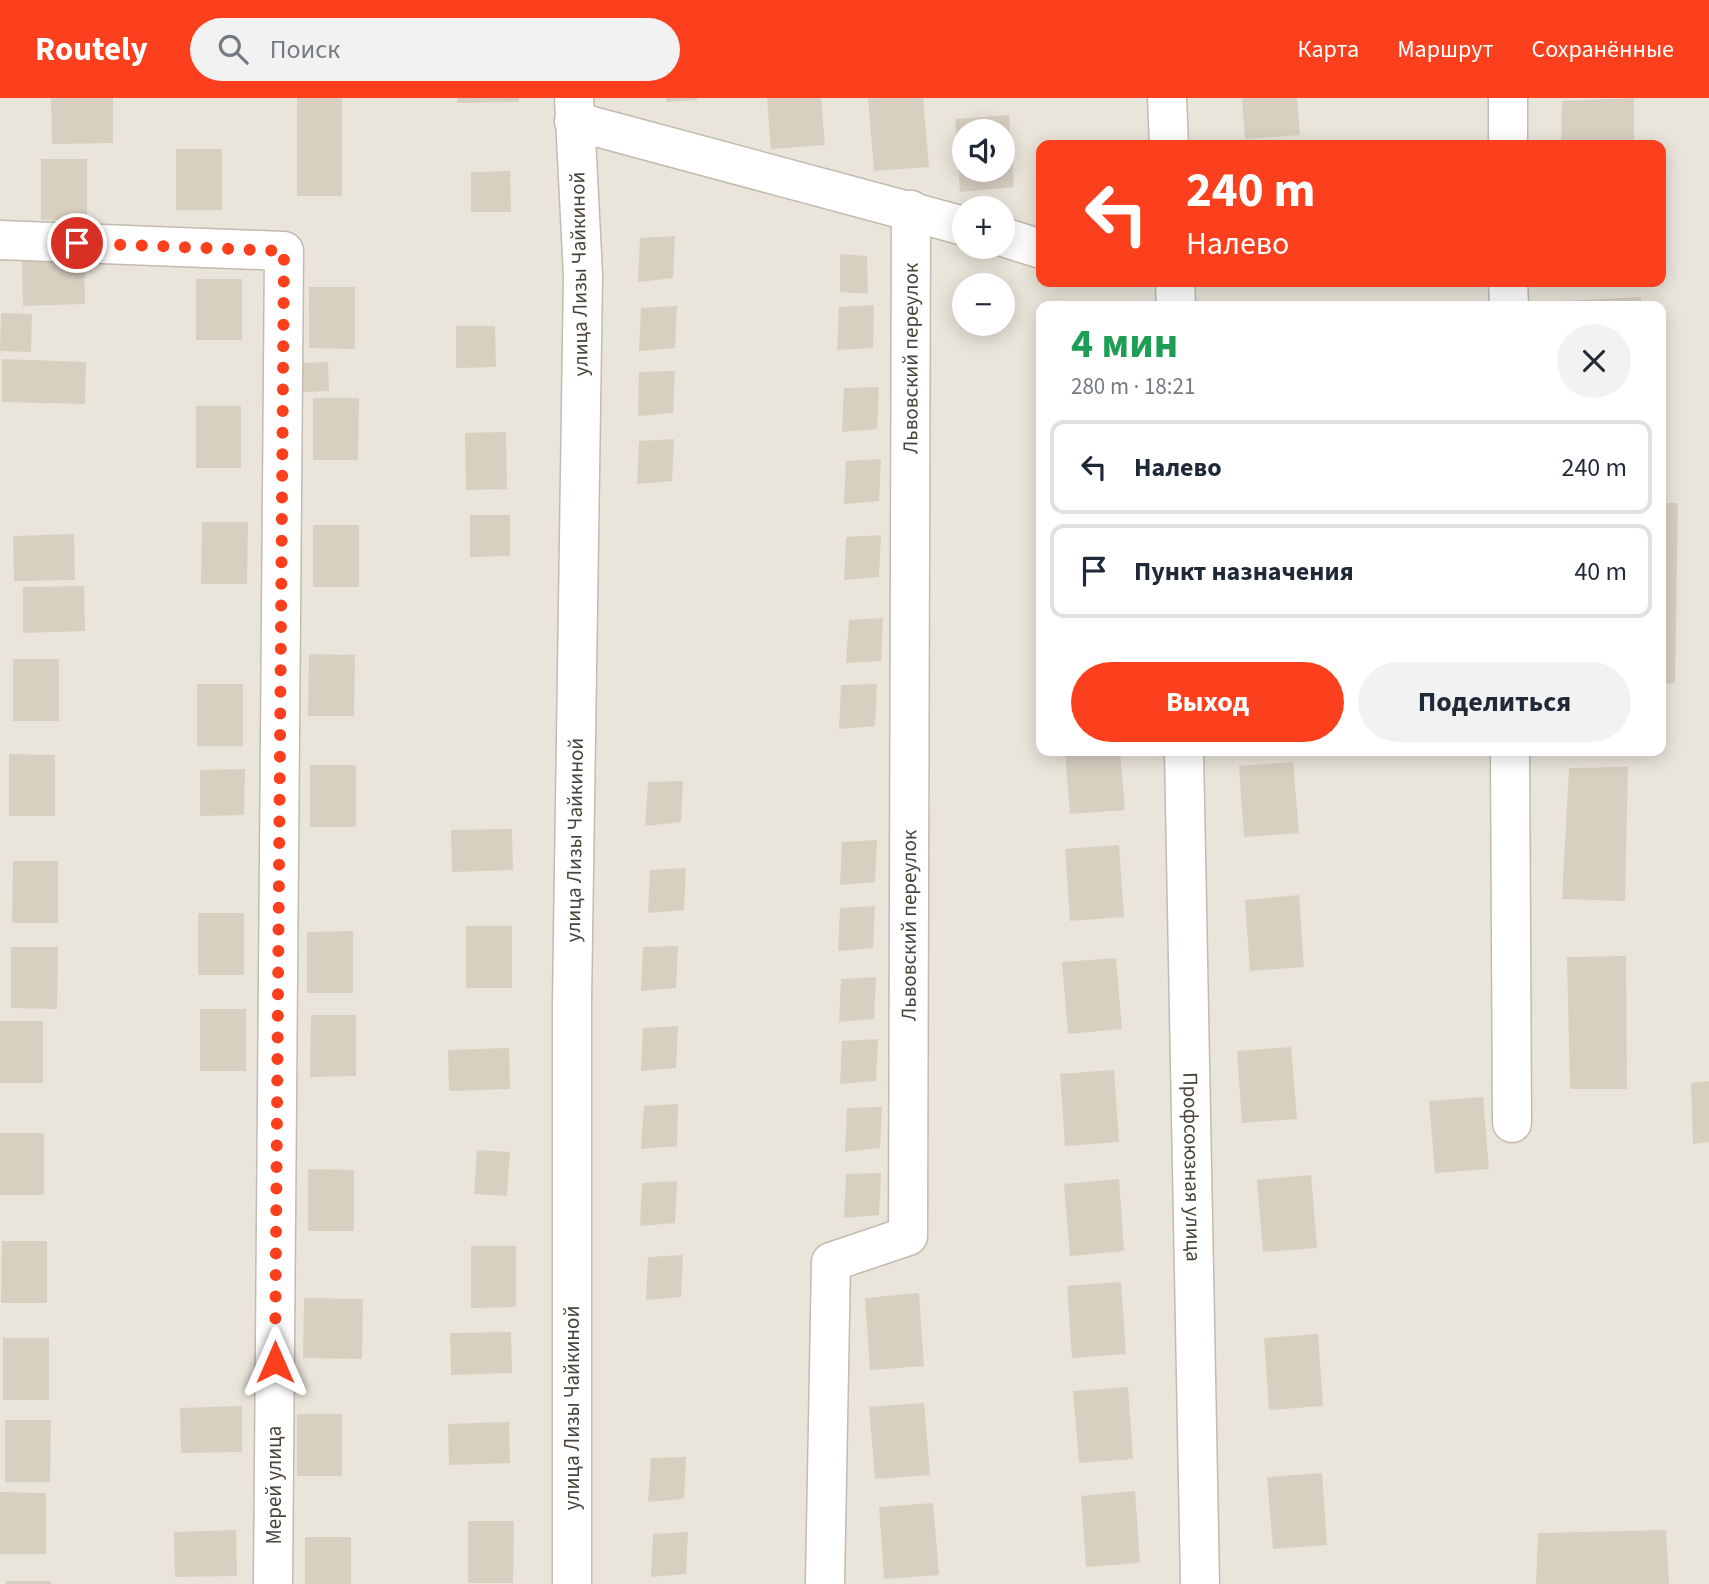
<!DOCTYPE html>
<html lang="ru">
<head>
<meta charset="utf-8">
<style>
	:root { --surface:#fff; --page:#f2f2f3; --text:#1f2937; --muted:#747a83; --line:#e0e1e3; --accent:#fc3f1d }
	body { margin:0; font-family:"Source Sans 3",sans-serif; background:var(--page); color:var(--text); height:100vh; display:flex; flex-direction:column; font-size:26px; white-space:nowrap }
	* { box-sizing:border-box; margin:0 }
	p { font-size:23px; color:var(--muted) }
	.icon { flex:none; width:38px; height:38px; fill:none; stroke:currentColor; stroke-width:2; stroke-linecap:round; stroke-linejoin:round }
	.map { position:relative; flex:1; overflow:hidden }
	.panel { position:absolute; left:1036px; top:203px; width:630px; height:455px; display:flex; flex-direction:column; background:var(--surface); border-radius:14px; box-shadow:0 4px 18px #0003 }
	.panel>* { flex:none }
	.guide { position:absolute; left:1036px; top:42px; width:630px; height:147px; border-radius:14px; box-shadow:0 4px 18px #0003; background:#fc3f1d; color:#fff; overflow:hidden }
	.tools { position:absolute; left:952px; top:21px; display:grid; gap:14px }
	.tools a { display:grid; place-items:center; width:63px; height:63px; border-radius:50%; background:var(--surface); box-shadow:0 4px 18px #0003; font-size:35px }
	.pin { position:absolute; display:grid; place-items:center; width:60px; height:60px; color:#fff; margin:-30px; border:4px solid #fff; border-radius:50%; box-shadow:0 2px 7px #0007 }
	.me { position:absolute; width:77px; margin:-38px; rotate:0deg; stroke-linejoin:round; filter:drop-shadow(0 0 5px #0008) }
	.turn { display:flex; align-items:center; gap:24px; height:147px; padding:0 35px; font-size:32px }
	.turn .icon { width:91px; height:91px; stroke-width:2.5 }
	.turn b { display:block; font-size:49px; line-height:60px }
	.round { display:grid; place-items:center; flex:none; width:74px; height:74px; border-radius:37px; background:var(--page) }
	.summary { display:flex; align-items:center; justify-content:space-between; height:119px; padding:0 35px }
	h1 { font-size:42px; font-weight:700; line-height:52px; color:#1e9e55 }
	.cta { display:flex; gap:14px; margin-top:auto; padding:14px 35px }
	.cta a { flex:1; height:80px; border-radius:42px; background:var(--accent); color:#fff; font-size:28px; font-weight:700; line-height:80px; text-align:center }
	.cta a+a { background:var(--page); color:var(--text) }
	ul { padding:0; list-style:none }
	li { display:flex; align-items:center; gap:21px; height:94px; margin:0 14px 10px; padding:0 21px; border:4px solid var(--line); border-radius:14px }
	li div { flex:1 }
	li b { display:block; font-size:26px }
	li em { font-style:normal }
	header { display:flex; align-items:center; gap:42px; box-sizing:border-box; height:98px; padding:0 35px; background:var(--accent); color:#fff }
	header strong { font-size:33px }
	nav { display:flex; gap:38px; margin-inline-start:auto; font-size:24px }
	.search { width:490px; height:63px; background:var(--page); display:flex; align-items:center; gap:18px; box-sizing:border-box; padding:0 24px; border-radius:38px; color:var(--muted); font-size:26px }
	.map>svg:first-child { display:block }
	.residential { fill:#eae5da; fill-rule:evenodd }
	.building { fill:#d8cfc1; fill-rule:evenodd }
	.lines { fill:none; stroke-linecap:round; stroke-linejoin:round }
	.minor-casing { stroke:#c2bbae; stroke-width:41 }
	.minor { stroke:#fff; stroke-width:38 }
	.route { stroke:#fc3f1d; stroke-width:12; stroke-dasharray:0 21.6 }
	.labels { text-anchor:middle; stroke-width:5; stroke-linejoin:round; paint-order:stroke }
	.street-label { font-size:21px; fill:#4b4439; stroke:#fff }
</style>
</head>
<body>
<header>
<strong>Routely</strong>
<div class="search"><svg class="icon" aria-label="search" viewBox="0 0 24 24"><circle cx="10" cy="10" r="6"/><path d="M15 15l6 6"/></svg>Поиск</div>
<nav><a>Карта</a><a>Маршрут</a><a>Сохранённые</a></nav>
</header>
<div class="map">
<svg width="1709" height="1486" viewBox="0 0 1709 1486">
	<rect width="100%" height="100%" fill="#f6f3ec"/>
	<path class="residential" d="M0 0H1709V1486H0ZM964 33H1003V72H964ZM1041 47H1661V184H1041ZM964 110H1003V149H964ZM964 187H1003V226H964ZM1041 208H1661V653H1041Z"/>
	<g class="building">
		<path d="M51 0H113V45L52 46Z"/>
		<rect x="297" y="0" width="45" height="98"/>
		<path d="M457 0H519V4L457 5Z"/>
		<path d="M666 0H697V2L666 4Z"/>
		<path d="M767 0H821L825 47 771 51Z"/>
		<path d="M882 0H923L929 69 874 73 868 1Z"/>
		<path d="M1242 0H1297L1300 37 1245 41Z"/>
		<path d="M1634 0V47H1561L1562 3Z"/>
		<path d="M1009 17 1014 89 960 94 955 21ZM964 33H1003V72H964Z"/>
		<rect x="176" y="51" width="46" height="61"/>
		<rect x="41" y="61" width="46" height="61"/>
		<path d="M510 73 511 114H471V74Z"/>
		<path d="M675 138 673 180 638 184 640 140Z"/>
		<path d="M840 156 867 158 868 196 840 194Z"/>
		<path d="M84 161 85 206 23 208 22 162Z"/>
		<rect x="196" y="181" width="46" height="61"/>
		<path d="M309 189H355V251L309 250Z"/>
		<path d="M1641 199V208H1565V203Z"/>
		<path d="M874 207 873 250 837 252 839 209Z"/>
		<path d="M677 208 675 250 639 253 641 210Z"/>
		<path d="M1 215 32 216 31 254 0 253Z"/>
		<path d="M456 228H495L496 269 456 270Z"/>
		<path d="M2 261 86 264 85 306 2 304Z"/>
		<path d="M328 264 329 293 301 294 300 265Z"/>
		<path d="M675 273 673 315 638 318 639 274Z"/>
		<path d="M879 289 877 331 842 334 844 290Z"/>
		<path d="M313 300H359L358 362H313Z"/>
		<rect x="196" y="308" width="45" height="62"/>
		<path d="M506 334 507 391 466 392 465 335Z"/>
		<path d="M674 341 672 383 637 386 639 343Z"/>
		<path d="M881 361 879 403 844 406 846 363Z"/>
		<path d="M1661 405H1678L1675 585 1661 586Z"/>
		<path d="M470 417H510V458L470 459Z"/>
		<path d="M202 424H248L247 486H201Z"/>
		<rect x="313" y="427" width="46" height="62"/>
		<path d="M74 436 75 482 14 483 13 438Z"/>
		<path d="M881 437 879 479 844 482 846 439Z"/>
		<path d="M84 488 85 533 23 535V489Z"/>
		<path d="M883 520 881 563 846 565 849 522Z"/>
		<path d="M309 556 355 557 354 618H308Z"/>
		<rect x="13" y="561" width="46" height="62"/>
		<rect x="197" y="586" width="46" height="62"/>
		<path d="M877 586 875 628 839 631 841 587Z"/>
		<path d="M1065 653H1120L1125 712 1070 716Z"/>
		<path d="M9 656 55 657V718H9Z"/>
		<path d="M1293 664 1299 735 1244 739 1239 668Z"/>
		<rect x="310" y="667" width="46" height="62"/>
		<path d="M1628 669 1625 803 1562 801 1569 670Z"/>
		<path d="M245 671 244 717 200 718V672Z"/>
		<path d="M683 683 681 724 645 728 648 684Z"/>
		<path d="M512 731 513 772 452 774 451 732Z"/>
		<path d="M877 742 875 784 840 787 842 744Z"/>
		<path d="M1119 747 1124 819 1070 823 1065 751Z"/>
		<path d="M13 763H58V825H12Z"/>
		<path d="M686 770 684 812 648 815 650 772Z"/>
		<path d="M1299 797 1304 869 1250 873 1245 802Z"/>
		<path d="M875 808 873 850 838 853 840 810Z"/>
		<rect x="198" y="815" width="46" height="62"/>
		<rect x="466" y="828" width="46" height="62"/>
		<path d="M353 833V895H307V834Z"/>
		<path d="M678 848 676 890 641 893 643 849Z"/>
		<path d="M11 849H58L57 911 11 910Z"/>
		<path d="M1626 858 1627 991H1570L1567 859Z"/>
		<path d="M1116 860 1122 931 1068 936 1062 864Z"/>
		<path d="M876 879 874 921 839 924 841 881Z"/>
		<rect x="200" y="911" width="46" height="62"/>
		<path d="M311 917H356V978L310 979Z"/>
		<rect x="0" y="923" width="43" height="62"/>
		<path d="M678 928 676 970 641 973 643 930Z"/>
		<path d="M878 941 876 983 840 986 842 943Z"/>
		<path d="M1291 949 1297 1021 1242 1025 1237 953Z"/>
		<path d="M509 950 510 991 449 993 448 952Z"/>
		<path d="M1114 972 1119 1044 1065 1048 1060 976Z"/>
		<path d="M1709 983V1044L1693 1046 1691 985Z"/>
		<path d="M1483 999 1489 1071 1435 1075 1429 1003Z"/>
		<path d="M678 1006 677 1048 641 1051 644 1008Z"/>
		<path d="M882 1009 880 1050 845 1054 847 1010Z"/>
		<rect x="0" y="1035" width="44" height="62"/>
		<path d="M477 1052 510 1054 507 1098 474 1096Z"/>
		<path d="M308 1071 354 1072V1133H308Z"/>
		<path d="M881 1075 879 1117 844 1120 846 1076Z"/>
		<path d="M1311 1077 1317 1150 1263 1154 1257 1082Z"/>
		<path d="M1119 1081 1124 1153 1070 1158 1064 1086Z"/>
		<path d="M677 1083 675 1125 640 1128 642 1085Z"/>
		<path d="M2 1143H47V1205H1Z"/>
		<path d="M471 1148H516V1209L471 1210Z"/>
		<path d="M683 1157 681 1199 646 1202 648 1159Z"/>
		<path d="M1121 1184 1126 1256 1072 1260 1067 1188Z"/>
		<path d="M919 1195 924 1268 870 1272 865 1200Z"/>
		<path d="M304 1200 363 1201 362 1261 303 1260Z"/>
		<path d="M511 1234 512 1275 451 1277 450 1235Z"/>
		<path d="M1318 1236 1323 1308 1269 1312 1264 1240Z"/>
		<rect x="3" y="1240" width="46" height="62"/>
		<path d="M1128 1289 1133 1361 1079 1365 1073 1293Z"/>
		<path d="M924 1305 930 1377 875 1381 869 1309Z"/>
		<path d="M242 1308V1354L181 1355 180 1310Z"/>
		<rect x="297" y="1316" width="45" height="62"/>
		<path d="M5 1322H51L50 1384H5Z"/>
		<path d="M509 1324 510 1365 449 1367 448 1326Z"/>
		<path d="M686 1359 684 1401 648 1404 651 1360Z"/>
		<path d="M1322 1375 1327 1447 1273 1451 1267 1379Z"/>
		<path d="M1135 1393 1140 1465 1086 1469 1081 1398Z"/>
		<path d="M0 1394 46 1395V1456H0Z"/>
		<path d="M933 1405 939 1477 884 1481 879 1409Z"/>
		<path d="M468 1423H514L513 1485H468Z"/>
		<path d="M236 1432 237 1478 175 1479 174 1434Z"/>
		<path d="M1666 1432 1669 1486H1536L1538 1435Z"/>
		<path d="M688 1434 686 1476 651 1479 653 1436Z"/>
		<rect x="305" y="1439" width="46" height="47"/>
		<rect x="6" y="1483" width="45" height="3"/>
	</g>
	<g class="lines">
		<defs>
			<g id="minor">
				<path d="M1167 0 1169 47"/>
				<path d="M1508 0V47"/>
				<path d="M574 23 964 128"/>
				<path d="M1003 139 1041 151"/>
				<path d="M0 142 284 153 273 1486"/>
				<path d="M1175 184 1176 208"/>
				<path d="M1508 184 1509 208"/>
				<path id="s1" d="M1184 653 1200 1486"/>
				<path d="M1510 653 1512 1025"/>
				<path id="s2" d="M572 1486V904L583 177 574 0"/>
				<path id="s3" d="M825 1486 831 1164 908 1138 911 112"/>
			</g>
		</defs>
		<use href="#minor" class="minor-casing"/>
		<use href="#minor" class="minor"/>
	</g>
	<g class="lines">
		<path class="route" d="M77 145 284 153 275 1264"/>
	</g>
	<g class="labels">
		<g class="street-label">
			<text transform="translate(579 176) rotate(-91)" y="7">улица Лизы Чайкиной</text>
			<text dy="7" stroke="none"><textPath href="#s3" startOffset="1281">Львовский переулок</textPath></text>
			<text dy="7" stroke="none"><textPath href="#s2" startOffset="744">улица Лизы Чайкиной</textPath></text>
			<text dy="7" stroke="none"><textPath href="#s3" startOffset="714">Львовский переулок</textPath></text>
			<text dy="7" stroke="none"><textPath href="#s1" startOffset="416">Профсоюзная улица</textPath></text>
			<text transform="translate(572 1310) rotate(-90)" y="7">улица Лизы Чайкиной</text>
			<text transform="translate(274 1387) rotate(-90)" y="7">Мерей улица</text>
		</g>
	</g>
</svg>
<div class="tools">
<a><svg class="icon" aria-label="sound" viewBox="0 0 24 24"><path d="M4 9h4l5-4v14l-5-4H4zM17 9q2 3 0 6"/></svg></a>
<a>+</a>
<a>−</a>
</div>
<div class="pin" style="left:77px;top:145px;background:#d93025"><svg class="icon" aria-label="arrive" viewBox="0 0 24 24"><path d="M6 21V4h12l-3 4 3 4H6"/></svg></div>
<svg class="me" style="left:275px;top:1264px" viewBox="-20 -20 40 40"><path d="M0-17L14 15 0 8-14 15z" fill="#fc3f1d" stroke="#fff" stroke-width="4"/></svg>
<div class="guide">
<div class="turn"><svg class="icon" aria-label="left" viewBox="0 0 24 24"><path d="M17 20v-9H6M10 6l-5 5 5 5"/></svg><div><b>240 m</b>Налево</div></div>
</div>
<section class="panel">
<div class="summary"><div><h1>4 мин</h1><p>280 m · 18:21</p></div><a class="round"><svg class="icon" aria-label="close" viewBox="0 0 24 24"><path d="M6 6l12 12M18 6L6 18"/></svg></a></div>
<ul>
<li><svg class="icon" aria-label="left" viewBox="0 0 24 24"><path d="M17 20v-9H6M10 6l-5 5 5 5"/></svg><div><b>Налево</b></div><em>240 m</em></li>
<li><svg class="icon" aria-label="arrive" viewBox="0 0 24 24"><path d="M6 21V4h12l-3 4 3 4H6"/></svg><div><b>Пункт назначения</b></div><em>40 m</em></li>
</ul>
<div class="cta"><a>Выход</a><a>Поделиться</a></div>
</section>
</div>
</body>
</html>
